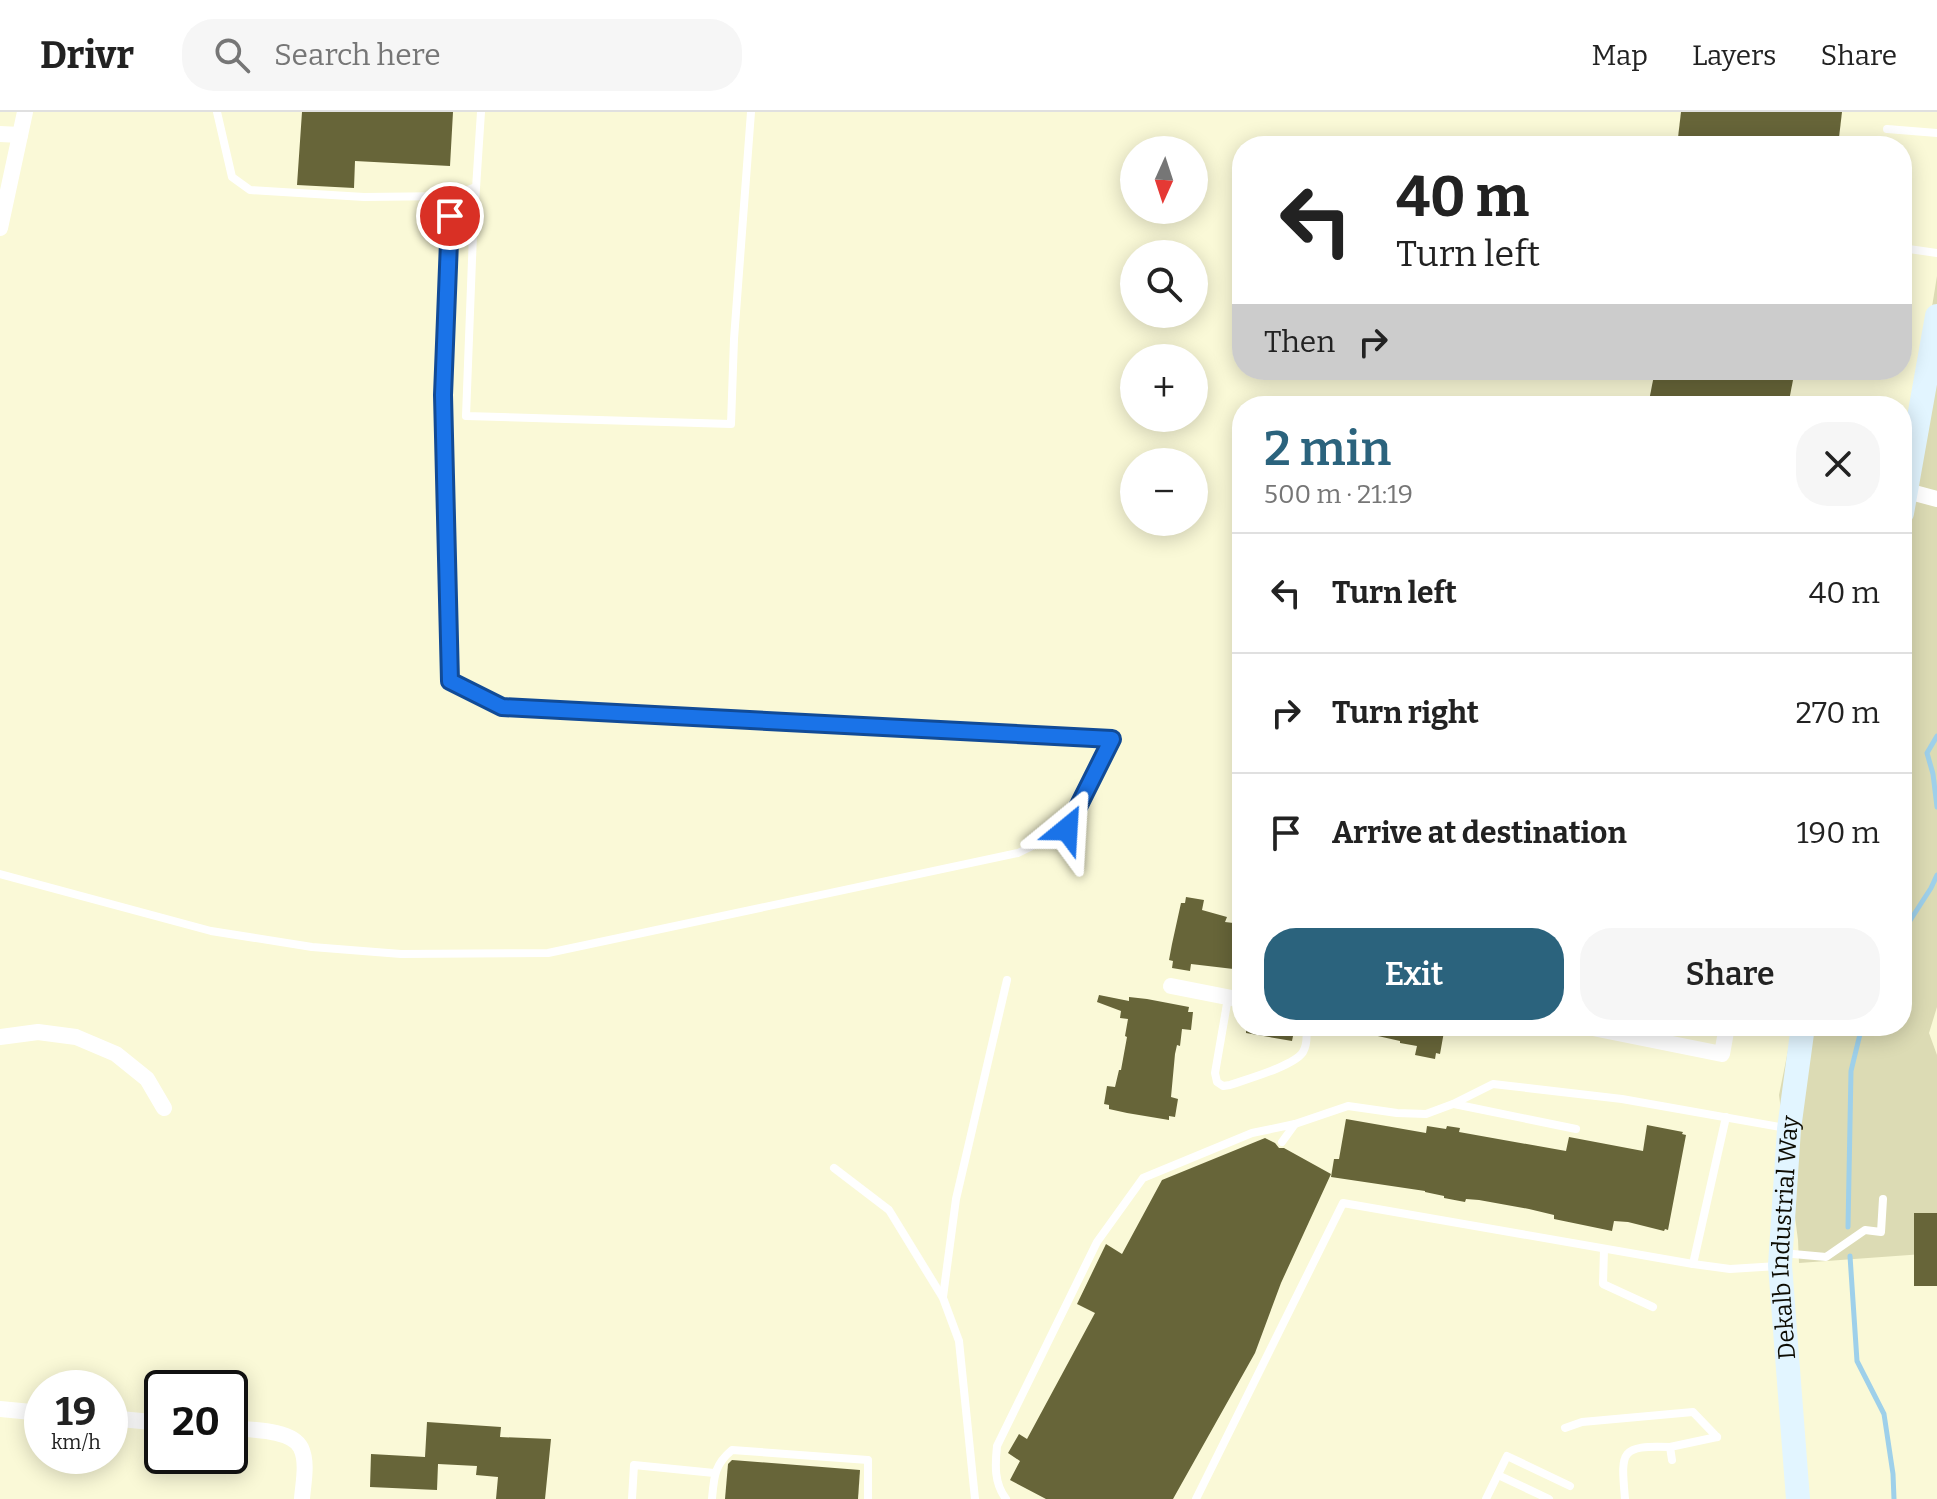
<!DOCTYPE html>
<html lang="en">
<head>
<meta charset="utf-8">
<style>
	:root { --surface:#fff; --page:#f6f6f6; --text:#222; --muted:#767676; --line:#e0e0e0; --accent:#2b637d }
	body { margin:0; font-family:Bitter,serif; background:var(--page); color:var(--text); height:100vh; display:flex; flex-direction:column; font-size:30px; white-space:nowrap }
	* { box-sizing:border-box; margin:0 }
	p { font-size:26px; color:var(--muted) }
	.icon { flex:none; width:44px; height:44px; fill:none; stroke:currentColor; stroke-width:2; stroke-linecap:round; stroke-linejoin:round }
	.map { position:relative; flex:1; overflow:hidden }
	.details { position:absolute; left:1232px; top:284px; width:680px; height:640px; display:flex; flex-direction:column; background:var(--surface); border-radius:32px; box-shadow:0 4px 20px #0003 }
	.details>* { flex:none }
	.banner { position:absolute; left:1232px; top:24px; width:680px; height:244px; border-radius:32px; box-shadow:0 4px 20px #0003; background:#fff; color:var(--text); overflow:hidden }
	.needle { width:52px; rotate:183deg }
	.buttons { position:absolute; left:1120px; top:24px; display:grid; gap:16px }
	.buttons a { display:grid; place-items:center; width:88px; height:88px; border-radius:50%; background:var(--surface); box-shadow:0 4px 20px #0003; font-size:40px }
	.speed { position:absolute; left:24px; top:1258px; display:flex; gap:16px; font-size:40px; font-weight:700; text-align:center }
	.speed>* { display:grid; place-content:center; width:104px; height:104px; border-radius:50%; background:var(--surface); box-shadow:0 4px 20px #0003; line-height:1 }
	.speed small { font-size:20px; font-weight:400 }
	.speed .limit { border:4px solid #111; border-radius:12px; background:#fff; color:#111 }
	.pin { position:absolute; display:grid; place-items:center; width:68px; height:68px; color:#fff; margin:-34px; border:4px solid #fff; border-radius:50%; box-shadow:0 2px 8px #0007 }
	.me { position:absolute; width:88px; margin:-44px; rotate:27deg; stroke-linejoin:round; filter:drop-shadow(0 0 6px #0008) }
	.turn { display:flex; align-items:center; gap:28px; height:168px; padding:0 32px; font-size:36px }
	.turn .icon { width:104px; height:104px; stroke-width:2.5 }
	.turn b { display:block; font-size:56px; line-height:68px }
	.then { display:flex; align-items:center; height:76px; padding:0 32px; background:#0003; gap:16px; font-size:30px }
	.round { display:grid; place-items:center; flex:none; width:84px; height:84px; border-radius:32px; background:var(--page) }
	.head { display:flex; align-items:center; justify-content:space-between; height:136px; padding:0 32px }
	h1 { font-size:48px; font-weight:600; line-height:60px; color:var(--accent) }
	.action { display:flex; gap:16px; margin-top:auto; padding:16px 32px }
	.action a { flex:1; height:92px; border-radius:32px; background:var(--accent); color:#fff; font-size:32px; font-weight:600; line-height:92px; text-align:center }
	.action a+a { background:var(--page); color:var(--text) }
	ul { padding:0; list-style:none }
	li { display:flex; align-items:center; gap:24px; height:120px; padding:0 32px; border-top:2px solid var(--line) }
	li div { flex:1 }
	li b { display:block; font-size:30px }
	li em { font-style:normal }
	header { display:flex; align-items:center; gap:48px; box-sizing:border-box; height:112px; padding:0 40px; background:var(--surface); border-bottom:2px solid var(--line) }
	header strong { font-size:38px }
	nav { display:flex; gap:44px; margin-inline-start:auto; font-size:28px }
	.search { width:560px; height:72px; background:var(--page); display:flex; align-items:center; gap:20px; box-sizing:border-box; padding:0 28px; border-radius:32px; color:var(--muted); font-size:30px }
	.map>svg:first-child { display:block }
	.green { fill:#dcdbb4 }
	.lines { fill:none; stroke-linecap:round; stroke-linejoin:round }
	.stream { stroke:#9ed0ea; stroke-width:5 }
	.building { fill:#676539 }
	.service { stroke:#fff; stroke-width:8 }
	.minor { stroke:#fff; stroke-width:16 }
	.secondary { stroke:#e2f5ff; stroke-width:24 }
	.route-casing { stroke:#114b97; stroke-width:20 }
	.route { stroke:#1a73e8; stroke-width:14 }
	.labels { text-anchor:middle; stroke-width:8; stroke-linejoin:round; paint-order:stroke }
	.street-label { font-size:24px; fill:#0e0d04; stroke:#fff }
</style>
</head>
<body>
<header>
<strong>Drivr</strong>
<div class="search"><svg class="icon" aria-label="search" viewBox="0 0 24 24"><circle cx="10" cy="10" r="6"/><path d="M15 15l6 6"/></svg>Search here</div>
<nav><a>Map</a><a>Layers</a><a>Share</a></nav>
</header>
<div class="map">
<svg width="1937" height="1387" viewBox="0 0 1937 1387">
	<rect width="100%" height="100%" fill="#faf9d7"/>
	<path class="green" d="M1937 164V895L1929 921 1937 943V1141L1799 1151 1798 1128 1779 983 1793 914H1902V380Z"/>
	<g class="lines">
		<g class="stream">
			<path d="M1937 624 1927 641 1933 662 1937 695"/>
			<path d="M1902 821 1931 776 1937 763"/>
			<path d="M1848 1115 1851 959 1862 914"/>
			<path d="M1850 1144 1857 1249 1884 1302 1893 1362 1894 1387"/>
		</g>
	</g>
	<g class="building">
		<path d="M302 0H453L450 54 355 49 354 76 297 73Z"/>
		<path d="M1681 0H1842L1838 34H1677Z"/>
		<path d="M1655 258H1743L1793 268 1788 294H1648Z"/>
		<path d="M1186 785 1204 788 1202 798 1227 805 1225 810 1242 812V858L1191 852 1190 859 1172 856 1173 849 1169 848 1172 832 1181 791H1185Z"/>
		<path d="M1099 883 1129 889V885L1147 887 1189 895 1188 900H1193L1191 918 1182 917 1180 934 1177 933 1175 942 1171 985 1178 987 1175 1005 1169 1004V1008L1127 1001 1109 997V993L1104 992 1107 974 1115 975 1119 958H1121L1127 925 1125 924 1128 907 1120 906 1121 899 1097 890Z"/>
		<path d="M1246 914H1295L1292 929 1246 921Z"/>
		<path d="M1360 914H1445L1440 942 1436 941 1435 947 1415 943 1417 934 1400 931V929L1360 920Z"/>
		<path d="M1346 1007 1426 1021 1427 1014 1446 1017 1447 1014 1460 1016 1459 1020 1566 1039 1569 1025 1643 1039 1647 1013 1683 1020 1682 1022 1686 1023 1668 1118 1665 1117 1664 1119 1628 1110 1614 1109 1612 1119 1554 1107V1103L1529 1097 1479 1088 1466 1087 1465 1090 1444 1086V1084L1425 1080V1079L1331 1065 1334 1047H1339Z"/>
		<path d="M1265 1026 1275 1031 1279 1036H1284L1331 1062 1281 1171 1255 1241 1173 1387H1046L1010 1368 1020 1349 1008 1341 1019 1322 1027 1327 1095 1201 1077 1192 1106 1132 1122 1142 1162 1068Z"/>
		<rect x="1914" y="1101" width="23" height="73"/>
		<path d="M427 1310 501 1315 500 1325 551 1327 545 1387H496L498 1365 476 1363 477 1354 438 1352 437 1378 370 1375 371 1342 425 1345Z"/>
		<path d="M732 1348 860 1358 858 1387H725L728 1352Z"/>
	</g>
	<g class="lines">
		<g class="service">
			<path d="M217 0 232 65 250 78 364 85 451 84 476 75"/>
			<path d="M481 0 473 122 466 304 731 312 734 227 751 0"/>
			<path d="M1887 17 1937 21"/>
			<path d="M1902 136 1937 141"/>
			<path d="M0 762 211 819 312 835 401 842 548 841 1018 741 1067 717 1112 627 502 595 450 569 443 283 451 84"/>
			<path d="M1228 886 1215 961 1217 970 1223 974 1230 973C1247 967 1294 954 1303 940 1307 933 1307 922 1306 914"/>
			<path d="M1454 992 1576 1017"/>
			<path d="M1282 1030 1295 1012 1348 994 1397 1001 1426 1002 1453 992 1493 972 1622 987 1786 1016"/>
			<path d="M834 1056 889 1098 943 1186 959 1229 975 1387"/>
			<path d="M1604 1137 1603 1172 1653 1195"/>
			<path d="M1782 1141 1826 1145 1865 1118 1881 1120 1883 1087"/>
			<path d="M1693 1152 1726 1005"/>
			<path d="M943 1185 956 1087 1007 868"/>
			<path d="M1565 1316 1582 1310 1693 1300 1717 1325"/>
			<path d="M1672 1348 1670 1335 1717 1325"/>
			<path d="M1498 1363 1549 1387"/>
			<path d="M632 1387 634 1353 714 1361"/>
			<path d="M712 1387C714 1365 714 1353 732 1338L868 1348V1387"/>
			<path d="M1006 1387C994 1371 995 1353 997 1334L1097 1130 1143 1066 1252 1021 1295 1012"/>
			<path d="M1196 1387 1343 1091 1693 1152 1730 1157 1778 1154"/>
			<path d="M1486 1387 1507 1344 1570 1374"/>
			<path d="M1625 1387C1621 1340 1619 1333 1670 1335"/>
		</g>
		<g class="minor">
			<path d="M0 22 20 23"/>
			<path d="M0 116 25 0"/>
			<path d="M1907 379 1937 387"/>
			<path d="M1171 874 1242 888"/>
			<path d="M1583 914 1722 942 1727 914"/>
			<path d="M0 925 38 920 76 925 116 942 147 967 164 996"/>
			<path d="M0 1297 42 1301"/>
			<path d="M110 1306 162 1311"/>
			<path d="M230 1316C249 1318 292 1317 301 1336 308 1351 303 1372 302 1387"/>
		</g>
		<g class="secondary">
			<path d="M1902 401 1937 204"/>
			<path id="s1" d="M1798 1387 1780 1153 1789 1017 1803 914"/>
		</g>
	</g>
	<g class="lines">
		<defs>
			<path id="route" d="M450 104 443 283 450 569 502 595 1112 627 1067 717"/>
		</defs>
		<use href="#route" class="route-casing"/>
		<use href="#route" class="route"/>
	</g>
	<g class="labels">
		<g class="street-label">
			<text dy="8" stroke="none"><textPath href="#s1" startOffset="262">Dekalb Industrial Way</textPath></text>
		</g>
	</g>
</svg>
<div class="buttons">
<a><svg class="needle" viewBox="-14 -14 28 28"><path d="M0-13l5 13h-10z" fill="#e53935"/><path d="M0 13l5-13h-10z" fill="#767676"/></svg></a>
<a><svg class="icon" aria-label="search" viewBox="0 0 24 24"><circle cx="10" cy="10" r="6"/><path d="M15 15l6 6"/></svg></a>
<a>+</a>
<a>−</a>
</div>
<div class="speed"><div>19<small>km/h</small></div><div class="limit">20</div></div>
<div class="pin" style="left:450px;top:104px;background:#d93025"><svg class="icon" aria-label="arrive" viewBox="0 0 24 24"><path d="M6 21V4h12l-3 4 3 4H6"/></svg></div>
<svg class="me" style="left:1067px;top:717px" viewBox="-20 -20 40 40"><path d="M0-17L14 15 0 8-14 15z" fill="#1a73e8" stroke="#fff" stroke-width="4"/></svg>
<div class="banner">
<div class="turn"><svg class="icon" aria-label="left" viewBox="0 0 24 24"><path d="M17 20v-9H6M10 6l-5 5 5 5"/></svg><div><b>40 m</b>Turn left</div></div>
<div class="then">Then<svg class="icon" aria-label="right" viewBox="0 0 24 24"><path d="M7 20v-9h11M14 6l5 5-5 5"/></svg></div>
</div>
<section class="details">
<div class="head"><div><h1>2 min</h1><p>500 m · 21:19</p></div><a class="round"><svg class="icon" aria-label="close" viewBox="0 0 24 24"><path d="M6 6l12 12M18 6L6 18"/></svg></a></div>
<ul>
<li><svg class="icon" aria-label="left" viewBox="0 0 24 24"><path d="M17 20v-9H6M10 6l-5 5 5 5"/></svg><div><b>Turn left</b></div><em>40 m</em></li>
<li><svg class="icon" aria-label="right" viewBox="0 0 24 24"><path d="M7 20v-9h11M14 6l5 5-5 5"/></svg><div><b>Turn right</b></div><em>270 m</em></li>
<li><svg class="icon" aria-label="arrive" viewBox="0 0 24 24"><path d="M6 21V4h12l-3 4 3 4H6"/></svg><div><b>Arrive at destination</b></div><em>190 m</em></li>
</ul>
<div class="action"><a>Exit</a><a>Share</a></div>
</section>
</div>
</body>
</html>
